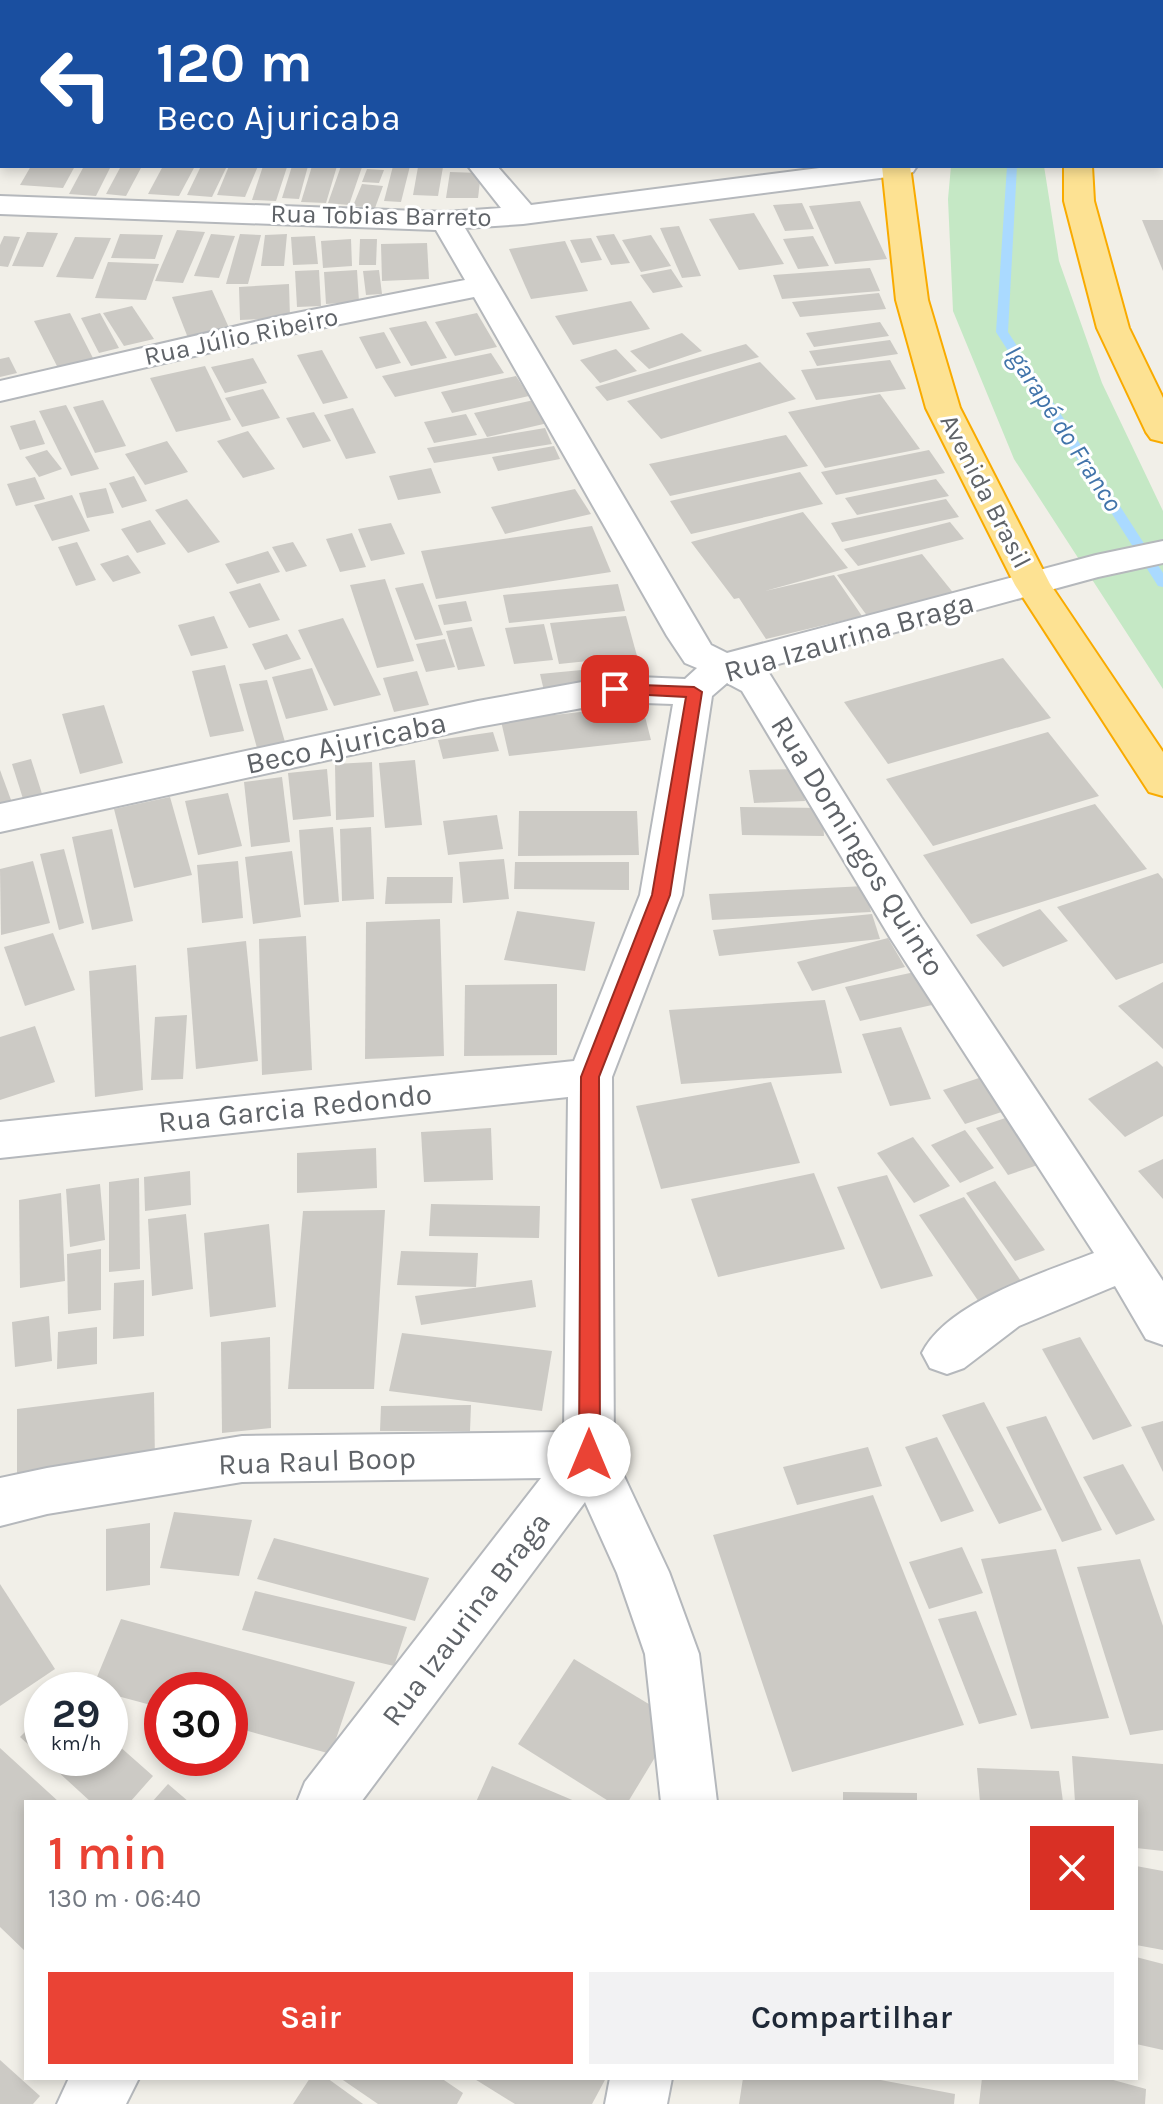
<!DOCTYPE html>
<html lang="pt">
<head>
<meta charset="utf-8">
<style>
	:root { --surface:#fff; --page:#f2f2f3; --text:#1f2937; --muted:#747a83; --accent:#ea4335 }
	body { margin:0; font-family:Karla,sans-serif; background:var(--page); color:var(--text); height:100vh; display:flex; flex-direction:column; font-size:30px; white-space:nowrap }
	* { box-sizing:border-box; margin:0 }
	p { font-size:26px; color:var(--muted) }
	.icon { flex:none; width:44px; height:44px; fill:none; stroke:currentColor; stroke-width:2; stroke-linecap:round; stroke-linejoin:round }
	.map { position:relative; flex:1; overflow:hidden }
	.side { position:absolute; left:24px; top:1800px; width:1114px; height:280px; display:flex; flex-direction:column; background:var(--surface); border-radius:0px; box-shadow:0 4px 12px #0003 }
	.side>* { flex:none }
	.hud { position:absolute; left:0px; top:0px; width:1164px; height:168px; box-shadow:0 4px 12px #0003; background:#1a4fa0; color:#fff; overflow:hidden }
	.speed { position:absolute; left:24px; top:1672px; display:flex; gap:16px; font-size:40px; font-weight:700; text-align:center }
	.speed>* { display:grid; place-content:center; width:104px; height:104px; border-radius:50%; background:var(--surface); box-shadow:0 4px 12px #0003; line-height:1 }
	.speed small { font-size:20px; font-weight:400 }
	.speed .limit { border:12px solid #d22; background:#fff; color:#111 }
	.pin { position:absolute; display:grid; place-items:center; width:68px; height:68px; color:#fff; margin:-34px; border-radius:16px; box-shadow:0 4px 12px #0006 }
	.me { position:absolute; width:88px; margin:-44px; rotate:0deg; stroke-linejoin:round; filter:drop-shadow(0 0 6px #0008) }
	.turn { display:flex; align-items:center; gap:28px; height:168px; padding:0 24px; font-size:36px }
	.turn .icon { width:104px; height:104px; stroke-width:2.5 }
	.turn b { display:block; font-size:56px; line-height:68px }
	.round { display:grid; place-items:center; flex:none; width:84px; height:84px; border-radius:0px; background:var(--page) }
	.head { display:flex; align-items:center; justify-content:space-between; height:136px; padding:0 24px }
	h1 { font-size:48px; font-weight:600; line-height:60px; color:var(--accent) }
	.action { display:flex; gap:16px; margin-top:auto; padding:16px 24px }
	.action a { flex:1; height:92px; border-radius:0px; background:var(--accent); color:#fff; font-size:32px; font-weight:600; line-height:92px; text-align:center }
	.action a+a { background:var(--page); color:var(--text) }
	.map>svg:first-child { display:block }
	.green { fill:#c5e8c5 }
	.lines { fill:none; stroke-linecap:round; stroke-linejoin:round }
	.stream { fill:#aadaff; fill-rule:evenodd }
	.building { fill:#cccac5 }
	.minor-casing { stroke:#b5b8bc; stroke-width:4 }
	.highway-casing { stroke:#f9ab00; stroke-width:4 }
	.minor { fill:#fff; fill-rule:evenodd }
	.highway { fill:#fde293; fill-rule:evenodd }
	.route { fill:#ea4335; stroke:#982c22; stroke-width:2 }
	.labels { text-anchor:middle; stroke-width:6; stroke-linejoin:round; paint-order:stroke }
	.far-street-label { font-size:26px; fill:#5f6368; stroke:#fff }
	.far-water-label { font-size:26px; font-style:italic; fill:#4174aa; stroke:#fff }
	.street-label { font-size:30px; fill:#5f6368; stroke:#fff }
</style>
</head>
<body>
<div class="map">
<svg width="1163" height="2104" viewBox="0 0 1163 2104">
	<rect width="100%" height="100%" fill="#f1efe8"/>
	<path class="green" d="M951 166H1044L1059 261 1102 383 1163 511V689L1014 459 953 311 948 199Z"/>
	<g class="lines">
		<g class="stream">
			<rect x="1047" y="0" width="10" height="2"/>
			<path d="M1007 166H1017L1008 332 1163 573V587L1158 586 996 332Z"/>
		</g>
	</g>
	<g class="building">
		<path d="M31 166H75L63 188 20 185Z"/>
		<path d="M84 166H111L96 196 69 194Z"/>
		<path d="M121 166H142L126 196 106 194Z"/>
		<path d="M163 166H195L179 196 148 194Z"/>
		<path d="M201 166H227L212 197 187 195Z"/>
		<path d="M229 166H258L245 197 217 195Z"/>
		<path d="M263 166 287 167 276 201 252 200Z"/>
		<path d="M292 166H308L299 199 282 198Z"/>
		<path d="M312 166H337L326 203 301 202Z"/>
		<path d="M341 166 362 167 349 205 328 203Z"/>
		<path d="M393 166H410L401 202 384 201Z"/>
		<path d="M418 167H443L438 196 413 195Z"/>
		<path d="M367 169 384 170 379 183 362 182Z"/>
		<path d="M450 172 481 173 478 198H446Z"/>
		<path d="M362 184 383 186 375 208 353 206Z"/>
		<path d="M860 201 887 259 835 264 809 206Z"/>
		<path d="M802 203 814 229 785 231 773 205Z"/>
		<path d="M754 213 784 264 739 270 709 219Z"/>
		<path d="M1142 220H1163V271Z"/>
		<path d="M679 226 701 276 682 278 660 228Z"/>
		<path d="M177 230 205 232 183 283 155 281Z"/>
		<path d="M27 232 58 233 43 267 12 266Z"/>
		<path d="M120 234 163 235 155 259 111 258Z"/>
		<path d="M211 234 235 236 219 278 194 276Z"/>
		<path d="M240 234 261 235 248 284H226Z"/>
		<path d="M287 234 284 266H261L265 235Z"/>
		<path d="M614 234 630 263 611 265 596 236Z"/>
		<path d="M651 235 671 266 641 272 622 240Z"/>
		<path d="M4 236 20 237 8 267 0 266V245Z"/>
		<path d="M315 236 318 264 293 265 291 237Z"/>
		<path d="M813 236 829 266 798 269 783 239Z"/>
		<path d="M75 237 111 238 93 279 56 277Z"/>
		<path d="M591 238 602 260 581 263 570 240Z"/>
		<path d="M351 239 352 266 323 268 321 241Z"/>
		<path d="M360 239H377L376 265H359Z"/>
		<path d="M565 241 588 291 531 299 509 249Z"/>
		<path d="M427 243 429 279 382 281 381 244Z"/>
		<path d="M108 262 159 264 146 300 95 298Z"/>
		<path d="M870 268 880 291 782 299 773 275Z"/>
		<path d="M671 269 683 287 653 293 640 275Z"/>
		<path d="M319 270 321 306 297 307 295 271Z"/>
		<path d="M357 270 359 302 326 304 324 272Z"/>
		<path d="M379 270 382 294 366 295 363 271Z"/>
		<path d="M289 284 290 318 240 320 239 287Z"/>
		<path d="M212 290 230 330 188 338 172 297Z"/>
		<path d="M879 293 886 309 800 317 792 302Z"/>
		<path d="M631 301 650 329 573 345 555 316Z"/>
		<path d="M132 306 154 339 124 346 103 313Z"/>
		<path d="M70 313 94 360 58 368 34 321Z"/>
		<path d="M100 313 119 348 99 353 81 318Z"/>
		<path d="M477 313 497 347 455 356 435 322Z"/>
		<path d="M426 321 447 358 411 366 389 328Z"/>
		<path d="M880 322 889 336 814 347 806 333Z"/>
		<path d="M384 332 401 363 376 369 359 337Z"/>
		<path d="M682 333 702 351 649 369 630 351Z"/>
		<path d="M890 340 898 354 817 366 809 351Z"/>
		<path d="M746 344 759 357 607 401 595 387Z"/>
		<path d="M616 349 637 371 600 383 580 360Z"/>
		<path d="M322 350 348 398 323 404 297 355Z"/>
		<path d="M491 353 504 373 395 397 382 376Z"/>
		<path d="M9 357 17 373 0 377V359Z"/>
		<path d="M253 358 267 383 225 393 211 367Z"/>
		<path d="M890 360 906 389 816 400 801 370Z"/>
		<path d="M760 362 796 399 661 439 627 401Z"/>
		<path d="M205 366 231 420 176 432 150 378Z"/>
		<path d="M516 376 529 396 452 413 441 392Z"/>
		<path d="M263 389 280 418 242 427 225 398Z"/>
		<path d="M880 394 920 449 825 468 788 412Z"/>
		<path d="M103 400 126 446 95 453 73 407Z"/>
		<path d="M534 400 548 423 487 437 474 413Z"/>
		<path d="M66 405 99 469 71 476 39 411Z"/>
		<path d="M353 408 376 453 346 459 324 415Z"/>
		<path d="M314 412 331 441 303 448 286 418Z"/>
		<path d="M466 414 477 435 434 443 424 422Z"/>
		<path d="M35 420 45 444 20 450 10 426Z"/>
		<path d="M545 428 552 444 434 463 427 448Z"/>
		<path d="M248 431 275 469 243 478 217 441Z"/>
		<path d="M786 435 808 466 670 496 649 464Z"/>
		<path d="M167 441 188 472 145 485 125 454Z"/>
		<path d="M554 446 560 459 498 471 492 457Z"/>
		<path d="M47 450 62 469 39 477 25 457Z"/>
		<path d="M929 450 945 473 836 495 821 472Z"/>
		<path d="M431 468 441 493 398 500 389 476Z"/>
		<path d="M800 472 823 504 691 534 670 501Z"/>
		<path d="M134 476 147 501 122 508 109 483Z"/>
		<path d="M35 477 45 499 16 506 7 484Z"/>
		<path d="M936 479 949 496 857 515 845 498Z"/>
		<path d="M106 488 114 513 87 518 79 493Z"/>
		<path d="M575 489 591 514 505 534 491 507Z"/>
		<path d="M72 495 90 531 52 541 34 505Z"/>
		<path d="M187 499 220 542 188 553 155 510Z"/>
		<path d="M946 499 959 517 842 542 831 523Z"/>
		<path d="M803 512 848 568 765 591 834 575 862 616 766 639 739 598 734 599 691 542Z"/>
		<path d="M150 520 166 544 137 553 121 529Z"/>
		<path d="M950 522 964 539 858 566 844 549Z"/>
		<path d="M391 523 405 554 371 561 358 529Z"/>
		<path d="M592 526 611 572 436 599 421 551Z"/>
		<path d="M352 533 366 567 340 572 326 539Z"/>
		<path d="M77 542 96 580 76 586 58 547Z"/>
		<path d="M293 542 307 566 286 572 272 547Z"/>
		<path d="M268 551 280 572 237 584 225 564Z"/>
		<path d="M922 554 955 595 868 617 837 575Z"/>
		<path d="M128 555 141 573 113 582 100 564Z"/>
		<path d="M385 579 414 661 377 668 350 585Z"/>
		<path d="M260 583 280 620 249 628 229 592Z"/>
		<path d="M423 583 443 635 415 640 395 588Z"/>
		<path d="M618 584 625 611 509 623 503 595Z"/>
		<path d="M466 601 472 621 444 625 438 605Z"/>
		<path d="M214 616 228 648 191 656 178 625Z"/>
		<path d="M626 616 637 656 559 664 550 623Z"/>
		<path d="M343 618 381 695 334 706 298 630Z"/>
		<path d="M544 624 553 660 514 664 505 628Z"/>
		<path d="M472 627 485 666 458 670 446 631Z"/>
		<path d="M287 634 301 659 265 670 252 644Z"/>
		<path d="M445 639 455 667 426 672 416 644Z"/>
		<path d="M1003 658 1051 718 888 764 844 702Z"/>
		<path d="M644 664 650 685 545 695 540 674Z"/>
		<path d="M225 665 244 731 210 737 192 671Z"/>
		<path d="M312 668 328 710 286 719 272 677Z"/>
		<path d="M417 671 429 705 394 712 383 678Z"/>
		<path d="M267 680 287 749 259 755 239 684Z"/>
		<path d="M104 705 123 763 80 774 62 714Z"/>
		<path d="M642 705 651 740 509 756 501 721Z"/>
		<path d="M493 732 499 751 443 759 438 740Z"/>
		<path d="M1048 732 1099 796 933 846 886 779Z"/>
		<path d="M31 759 44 800 25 805 12 764Z"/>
		<path d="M415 760 422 825 385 828 379 763Z"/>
		<path d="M372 762 374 817 336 820 335 764Z"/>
		<path d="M327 769 331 816 293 820 288 773Z"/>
		<path d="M799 769 805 801 754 803 749 770Z"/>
		<path d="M0 770 14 808 0 812Z"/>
		<path d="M282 777 290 842 251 847 244 782Z"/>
		<path d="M228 793 242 846 198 855 185 801Z"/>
		<path d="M170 797 192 875 134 888 114 809Z"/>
		<path d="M1095 804 1147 869 971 924 923 855Z"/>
		<path d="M740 807 822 808 824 836 742 835Z"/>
		<path d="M519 811H637L639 855 518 856Z"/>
		<path d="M497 815 503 849 448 855 443 821Z"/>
		<path d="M333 827 339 902 304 905 299 830Z"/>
		<path d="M371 827 374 899 342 901 340 829Z"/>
		<path d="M112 829 133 921 92 930 72 837Z"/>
		<path d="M64 849 84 923 59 930 40 854Z"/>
		<path d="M292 851 301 917 253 924 245 857Z"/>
		<path d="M504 859 509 899 463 903 459 862Z"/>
		<path d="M33 861 50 923 1 935 0 869Z"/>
		<path d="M238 861 243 918 202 923 197 865Z"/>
		<path d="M515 862H629V890L514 889Z"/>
		<path d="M1158 873 1163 879V963L1116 980 1057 907Z"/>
		<path d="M387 877H453L452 903 385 904Z"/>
		<path d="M865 886 871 912 712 920 709 894Z"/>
		<path d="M1040 909 1068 941 1003 967 976 935Z"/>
		<path d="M517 911 595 922 585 971 504 960Z"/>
		<path d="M872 914 880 939 719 956 713 930Z"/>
		<path d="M440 919 444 1056 365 1059 366 922Z"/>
		<path d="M53 933 75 990 25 1006 4 947Z"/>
		<path d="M306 936 312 1070 262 1075 259 939Z"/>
		<path d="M888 938 905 967 812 991 797 962Z"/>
		<path d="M246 941 258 1061 196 1069 187 948Z"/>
		<path d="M136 965 143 1090 95 1097 89 971Z"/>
		<path d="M924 970 941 1003 860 1021 845 987Z"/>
		<path d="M1163 982V1049L1118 1006Z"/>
		<path d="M557 984V1055L464 1056 465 985Z"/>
		<path d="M825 1000 842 1073 681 1084 669 1010Z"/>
		<path d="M187 1015 183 1079 151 1080 155 1017Z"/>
		<path d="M35 1026 55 1082 0 1100V1037Z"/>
		<path d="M901 1027 931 1099 890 1106 862 1034Z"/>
		<path d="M1157 1061 1163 1067V1116L1125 1137 1088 1099Z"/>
		<path d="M994 1073 1017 1107 965 1124 943 1090Z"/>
		<path d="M771 1082 800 1163 661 1189 636 1106Z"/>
		<path d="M1017 1114 1050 1161 1008 1175 976 1128Z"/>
		<path d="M491 1128 493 1180 424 1182 421 1132Z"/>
		<path d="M965 1130 994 1168 960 1183 931 1145Z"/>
		<path d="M913 1137 950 1186 914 1203 877 1153Z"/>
		<path d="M376 1148 377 1188 297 1193V1153Z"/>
		<path d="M1163 1159V1199L1138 1171Z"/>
		<path d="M190 1171 191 1205 145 1211 144 1177Z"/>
		<path d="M814 1173 845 1249 718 1277 691 1199Z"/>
		<path d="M887 1175 933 1276 881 1289 837 1187Z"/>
		<path d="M139 1178 140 1269 109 1272V1182Z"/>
		<path d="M995 1181 1045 1250 1015 1261 966 1193Z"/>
		<path d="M100 1184 105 1240 70 1247 66 1189Z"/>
		<path d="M61 1193 65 1281 20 1288 19 1200Z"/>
		<path d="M964 1197 1023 1284 979 1302 919 1215Z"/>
		<path d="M431 1204 540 1206 539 1238 429 1236Z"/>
		<path d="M385 1210 374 1389H288L303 1211Z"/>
		<path d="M186 1214 193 1289 152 1296 148 1219Z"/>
		<path d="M269 1224 276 1307 210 1317 204 1233Z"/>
		<path d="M101 1249V1310L68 1314 67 1254Z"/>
		<path d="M401 1251 478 1253 476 1287 397 1285Z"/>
		<path d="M144 1280V1336L113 1339 114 1283Z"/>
		<path d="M532 1280 536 1307 421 1325 415 1296Z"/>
		<path d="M49 1316 52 1361 15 1367 12 1322Z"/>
		<path d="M97 1327V1364L57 1369 58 1332Z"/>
		<path d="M402 1333 552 1351 542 1411 389 1391Z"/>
		<path d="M270 1337 271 1428 222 1433 221 1342Z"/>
		<path d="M1080 1337 1132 1426 1093 1440 1042 1349Z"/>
		<path d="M154 1392 155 1464 17 1481V1409Z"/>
		<path d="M984 1402 1042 1510 999 1524 942 1415Z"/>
		<path d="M471 1405 470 1431H380L381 1406Z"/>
		<path d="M1046 1416 1102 1530 1062 1542 1006 1427Z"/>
		<path d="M1163 1421V1472L1141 1427Z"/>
		<path d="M937 1437 974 1511 941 1522 905 1447Z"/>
		<path d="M868 1447 882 1486 797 1505 783 1467Z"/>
		<path d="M1123 1464 1155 1520 1116 1535 1083 1477Z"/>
		<path d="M873 1495 964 1725 792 1772 713 1535Z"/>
		<path d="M174 1512 252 1520 239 1576 160 1568Z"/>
		<path d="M150 1523V1585L106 1591V1529Z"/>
		<path d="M274 1538 429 1578 415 1621 257 1579Z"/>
		<path d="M962 1547 983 1593 929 1609 909 1562Z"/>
		<path d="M1056 1549 1109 1718 1031 1729 981 1559Z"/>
		<path d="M1140 1559 1163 1626V1730L1130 1735 1077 1567Z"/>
		<path d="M0 1584 55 1669 0 1706Z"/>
		<path d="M255 1591 407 1627 394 1666 242 1630Z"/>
		<path d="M976 1611 1017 1715 979 1724 938 1619Z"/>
		<path d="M121 1619 355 1682 331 1754 230 1726V1690H162V1708L110 1694V1690L92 1689Z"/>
		<path d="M574 1659 677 1721 628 1802H610L518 1744Z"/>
		<path d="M42 1715V1757L20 1737Z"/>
		<path d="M110 1738 153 1776 130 1802H91L43 1758H110Z"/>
		<path d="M0 1748 59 1802H26V1952L0 1927Z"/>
		<path d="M1072 1756 1163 1764V1851L1136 1848V1802H1075Z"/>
		<path d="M492 1766 577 1802H476Z"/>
		<path d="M977 1768 1059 1771 1063 1802H980Z"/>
		<path d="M168 1784 189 1802H152Z"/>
		<path d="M843 1792 917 1793V1802H843Z"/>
		<path d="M1136 1866 1163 1871V1950L1136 1945Z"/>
		<path d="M1136 1957 1163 1964V2050L1136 2044Z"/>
		<path d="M0 2060 40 2096 33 2104H0Z"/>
		<path d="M310 2078H327L363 2104H293Z"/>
		<path d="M340 2078H441L463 2093 457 2104H378Z"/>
		<path d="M473 2078H606L592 2104H515Z"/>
		<path d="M743 2078H870L955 2094 954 2104H739Z"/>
		<path d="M982 2078H1106L1146 2089 1145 2104H979Z"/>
	</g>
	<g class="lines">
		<defs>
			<g id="minor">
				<path d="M82 0H110L81 2Z"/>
				<path d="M334 0H360L361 2H335Z"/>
				<path d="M0 52H2L0 69Z"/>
				<rect x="1162" y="68" width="1" height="17"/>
				<rect x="1162" y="136" width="1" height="18"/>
				<path d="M468 166H497L531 205 835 166H917L913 172 903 175 523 224 465 228 711 645 727 653 1096 555 1163 541V563L1098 577 760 669 769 673 921 917 1163 1281V1345L1146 1339 1115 1286 1019 1326 964 1368 947 1374 930 1368 922 1353C947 1302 1043 1273 1094 1253L891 939 742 691 727 683 712 696 682 895 612 1077 614 1455 669 1572 699 1654 717 1802H661L645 1654 617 1573 585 1502 361 1802H297L305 1782 541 1478 242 1482 47 1514 0 1526V1478L47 1468 242 1436 564 1432 568 1097 0 1158V1122L574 1061 640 895 673 704 615 702 478 727 0 832V804L478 701 615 676 685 679 697 668 685 663 667 636 474 297 276 337 0 401V381L276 317 465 280 436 230 0 214V196L446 212 501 208Z"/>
				<path d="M69 2078H139L126 2104H57Z"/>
				<path d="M610 2078H672L667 2104H605Z"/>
			</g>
			<g id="highway">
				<path d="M882 166H910L928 300 960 408 1050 584 1163 752V796L1149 792 1015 585 926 408 896 300Z"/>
				<path d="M1064 166H1092L1094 201 1129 328 1163 398V442L1151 439 1146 432 1097 328 1064 201Z"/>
			</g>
		</defs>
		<use href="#minor" class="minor-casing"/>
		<use href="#highway" class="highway-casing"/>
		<use href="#minor" class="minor"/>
		<use href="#highway" class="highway"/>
	</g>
	<path class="route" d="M615 684 694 687 702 692 670 895 599 1077 600 1455 597 1462 589 1464 582 1462 579 1455 581 1077 652 895 686 697 610 693 608 689Z"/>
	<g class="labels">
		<g class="far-street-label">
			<text transform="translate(381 215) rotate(1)" y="9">Rua Tobias Barreto</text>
			<text transform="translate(241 336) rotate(-12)" y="9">Rua Júlio Ribeiro</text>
			<text transform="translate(986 491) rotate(63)" y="9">Avenida Brasil</text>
		</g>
		<g class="far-water-label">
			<text transform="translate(1064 428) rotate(57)" y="9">Igarapé do Franco</text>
		</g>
		<g class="street-label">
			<text transform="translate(849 637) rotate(-16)" y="10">Rua Izaurina Braga</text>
			<text transform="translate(346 743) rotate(-12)" y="10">Beco Ajuricaba</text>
			<text transform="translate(858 846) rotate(58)" y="10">Rua Domingos Quinto</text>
			<text transform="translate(295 1108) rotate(-6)" y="10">Rua Garcia Redondo</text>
			<text transform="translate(317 1461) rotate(-2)" y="10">Rua Raul Boop</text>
			<text transform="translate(466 1619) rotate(-53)" y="10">Rua Izaurina Braga</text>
		</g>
	</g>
</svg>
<div class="speed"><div>29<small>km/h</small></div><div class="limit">30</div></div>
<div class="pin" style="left:615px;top:689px;background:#d93025"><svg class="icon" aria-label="arrive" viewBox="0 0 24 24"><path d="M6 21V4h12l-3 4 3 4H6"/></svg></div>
<svg class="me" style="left:589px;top:1455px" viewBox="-20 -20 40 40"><circle r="19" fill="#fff"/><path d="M0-13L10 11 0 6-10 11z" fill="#ea4335"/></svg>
<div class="hud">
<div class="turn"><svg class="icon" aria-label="left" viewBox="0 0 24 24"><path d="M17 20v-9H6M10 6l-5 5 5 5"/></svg><div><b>120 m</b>Beco Ajuricaba</div></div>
</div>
<section class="side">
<div class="head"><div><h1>1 min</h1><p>130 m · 06:40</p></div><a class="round" style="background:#d93025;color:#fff"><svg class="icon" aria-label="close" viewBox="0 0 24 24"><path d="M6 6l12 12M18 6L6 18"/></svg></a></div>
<div class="action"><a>Sair</a><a>Compartilhar</a></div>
</section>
</div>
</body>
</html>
